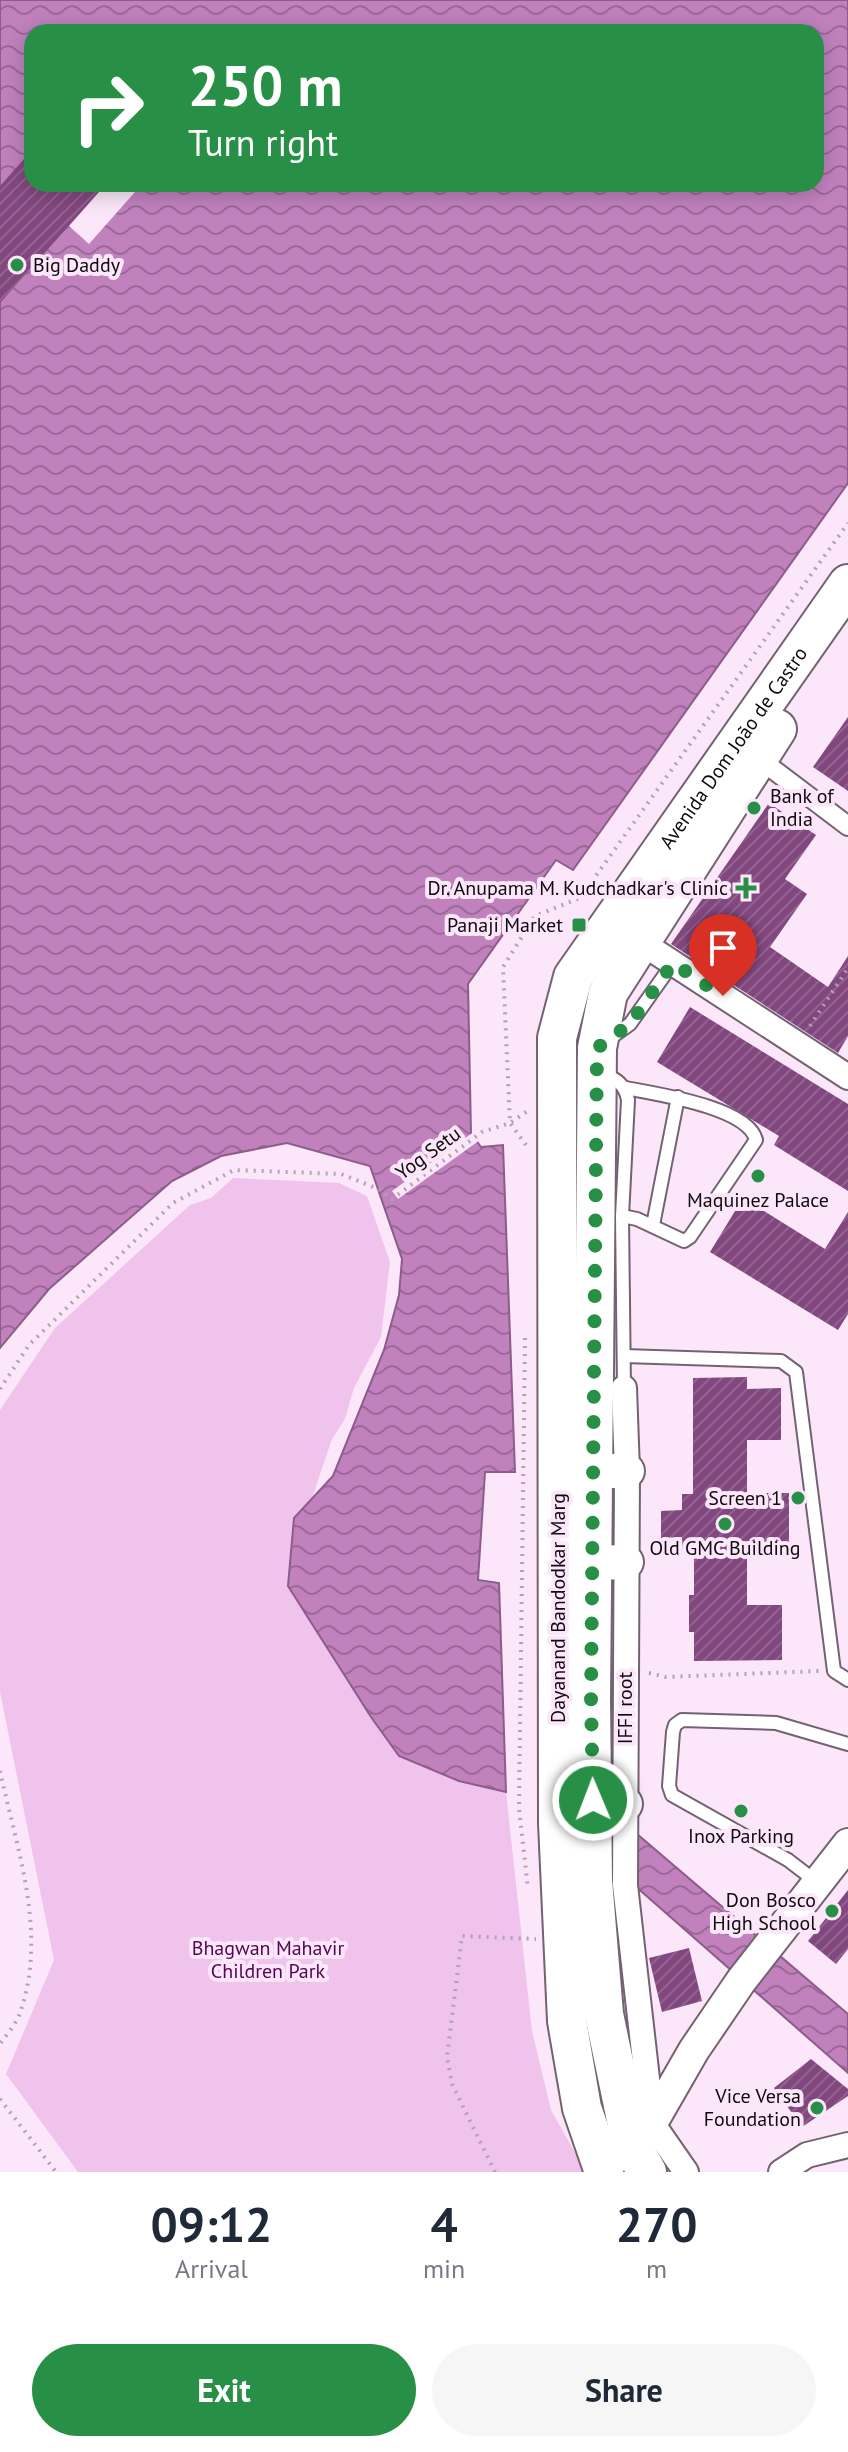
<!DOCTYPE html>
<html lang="en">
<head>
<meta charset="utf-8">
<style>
	:root { --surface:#fff; --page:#f6f6f7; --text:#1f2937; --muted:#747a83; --accent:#288f46 }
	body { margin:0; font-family:"PT Sans",sans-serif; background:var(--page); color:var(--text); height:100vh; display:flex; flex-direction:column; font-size:30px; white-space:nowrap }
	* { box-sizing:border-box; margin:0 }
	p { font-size:26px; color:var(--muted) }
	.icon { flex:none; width:44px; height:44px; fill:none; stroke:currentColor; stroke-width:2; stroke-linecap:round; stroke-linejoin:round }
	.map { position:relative; height:2172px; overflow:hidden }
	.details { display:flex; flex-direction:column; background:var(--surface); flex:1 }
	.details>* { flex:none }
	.top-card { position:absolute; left:24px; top:24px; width:800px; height:168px; border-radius:24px; box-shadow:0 4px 20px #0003; background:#288f46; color:#fff; overflow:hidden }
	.pin { position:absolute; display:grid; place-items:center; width:68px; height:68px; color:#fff; margin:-82px -34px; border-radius:50% 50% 50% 0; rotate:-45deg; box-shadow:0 0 8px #0007 }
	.pin .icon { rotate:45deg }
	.me { position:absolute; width:88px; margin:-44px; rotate:359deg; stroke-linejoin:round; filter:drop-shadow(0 0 6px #0008) }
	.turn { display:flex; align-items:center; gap:28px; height:168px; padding:0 32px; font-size:36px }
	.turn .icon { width:104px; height:104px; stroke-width:2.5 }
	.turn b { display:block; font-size:56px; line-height:68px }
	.eta { display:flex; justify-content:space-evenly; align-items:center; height:136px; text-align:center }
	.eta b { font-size:48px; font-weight:700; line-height:56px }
	.cta { display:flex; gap:16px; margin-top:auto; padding:16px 32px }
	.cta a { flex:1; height:92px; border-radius:48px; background:var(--accent); color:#fff; font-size:32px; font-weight:700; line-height:92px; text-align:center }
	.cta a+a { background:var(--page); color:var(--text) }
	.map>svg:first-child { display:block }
	.park { fill:#f0c3ec }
	.water { fill:url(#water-waves); stroke:#8c5d88; stroke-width:2; fill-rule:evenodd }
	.pier { fill:#fbe7f9 }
	.building { fill:url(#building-hatch) }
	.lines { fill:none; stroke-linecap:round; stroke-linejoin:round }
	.service-casing { stroke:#736272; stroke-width:16 }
	.pedestrian-casing { stroke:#736272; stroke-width:22 }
	.minor-casing { stroke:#736272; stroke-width:28 }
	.tertiary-casing { stroke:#736272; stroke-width:34 }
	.secondary-casing { stroke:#736272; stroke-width:38 }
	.primary-casing { stroke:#736272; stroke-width:42 }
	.path { stroke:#b1a2b0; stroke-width:4; stroke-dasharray:2 6; stroke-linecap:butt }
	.service { stroke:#fff; stroke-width:12 }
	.pedestrian { stroke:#fff; stroke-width:18 }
	.minor { stroke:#fff; stroke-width:24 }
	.tertiary { stroke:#fff; stroke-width:30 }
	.secondary { stroke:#fff; stroke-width:34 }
	.primary { stroke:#fff; stroke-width:38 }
	.route { stroke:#288f46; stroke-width:14; stroke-dasharray:0 25.2 }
	.poi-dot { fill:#288f46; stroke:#fbe7f9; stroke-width:3 }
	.labels { text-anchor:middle; stroke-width:8; stroke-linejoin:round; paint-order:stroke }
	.poi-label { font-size:20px; fill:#0f090e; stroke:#fbe7f9; text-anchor:end }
	.street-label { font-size:20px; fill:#0f090e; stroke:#fbe7f9 }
	.park-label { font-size:20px; fill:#550254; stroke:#fbe7f9 }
</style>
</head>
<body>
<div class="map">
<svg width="848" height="2172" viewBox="0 0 848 2172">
	<defs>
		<pattern id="water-waves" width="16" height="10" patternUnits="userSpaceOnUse" patternTransform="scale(2)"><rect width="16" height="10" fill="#c181bd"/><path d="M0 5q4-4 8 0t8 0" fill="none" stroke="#9b6898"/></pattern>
		<pattern id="building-hatch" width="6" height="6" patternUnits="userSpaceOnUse" patternTransform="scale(2)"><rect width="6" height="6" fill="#834780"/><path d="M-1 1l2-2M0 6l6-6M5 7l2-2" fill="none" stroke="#90628e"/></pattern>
	</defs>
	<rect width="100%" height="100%" fill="#fbe7f9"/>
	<path class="park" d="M233 1178 339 1183 367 1196 390 1262 381 1337 354 1388 345 1419 332 1439 310 1504 294 1518 288 1586 371 1717 399 1756 459 1781 506 1792 532 2031 551 2110 586 2172H78L6 2074 54 1960 0 1692V1410L55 1328 190 1205 211 1198Z"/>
	<g class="water">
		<path d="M0 0H848V483L573 870 556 860 468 984 471 1133 481 1147 503 1145 515 1472H485L478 1580 499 1583 506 1792 459 1781 399 1756 371 1717 288 1586 294 1518 333 1476 384 1350 399 1295 402 1259 370 1166 287 1143 221 1156 172 1181 49 1289 0 1348ZM32 32H816V184H32Z"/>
		<path d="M630 1828 848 2014V2073L634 1885Z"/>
	</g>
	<g class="pier">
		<path d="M106 184H142L89 244 69 226Z"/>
		<path d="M475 1131 480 1140 398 1199 392 1191Z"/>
	</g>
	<g class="building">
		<path d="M32 150V184H106L0 303V186Z"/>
		<path d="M848 717V791L813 767Z"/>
		<path d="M769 803 816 835 785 879 807 894 770 947 828 987 848 956V1036L838 1053 671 944Z"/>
		<path d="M690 1007 848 1104V1191L774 1145 779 1136 657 1062Z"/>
		<path d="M743 1198 825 1249 848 1212V1314L838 1330 710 1252Z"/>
		<path d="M747 1377V1389L781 1388V1440H747V1493H789V1553H747V1605H782V1660L694 1661V1632H689V1595H694V1550H682V1537L661 1538V1511L682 1510V1494H693V1378Z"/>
		<path d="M848 1890V1949L836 1964 808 1941Z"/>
		<path d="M689 1948 702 2001 662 2012 649 1958Z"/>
		<path d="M811 2059 848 2089V2096L802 2127 774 2088Z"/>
	</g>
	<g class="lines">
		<defs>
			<g id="service">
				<path d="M609 1039 630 1024 673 963"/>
				<path d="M602 1072C617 1080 625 1084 628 1100L622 1216 624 1388"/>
				<path d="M622 1216 637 1219 684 1241 690 1237 756 1140C748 1107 656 1094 626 1088"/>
				<path d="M653 1225 678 1097"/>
				<path d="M624 1356 781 1361 796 1372 834 1671 848 1680"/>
				<path d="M818 1883 788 1860 672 1795 669 1786 673 1732 675 1725 682 1720 776 1723 848 1744"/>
			</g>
			<path id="pedestrian" d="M758 758 848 826"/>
			<g id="minor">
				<path d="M642 943 848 1077"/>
				<path d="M624 1388 627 1471 625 1885 652 2123 686 2172"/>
				<path d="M781 2172 807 2155 848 2145"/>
			</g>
			<path id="tertiary" d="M618 2157 652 2123 694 2050 741 1981 848 1844"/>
			<g id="secondary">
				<path d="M593 1471H627"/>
				<path d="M592 1563 626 1562"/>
				<path d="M593 1800 625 1804"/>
			</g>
			<g id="primary">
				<path id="s1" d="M604 2172 582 2108 567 2021 558 1823 557 1038 573 977 848 584"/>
				<path d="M647 2172 631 2144 604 2014 593 1880 591 1700 597 1048 608 993 777 729"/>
			</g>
		</defs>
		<use href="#service" class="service-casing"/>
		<use href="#pedestrian" class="pedestrian-casing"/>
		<use href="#minor" class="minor-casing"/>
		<use href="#tertiary" class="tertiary-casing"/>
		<use href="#secondary" class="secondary-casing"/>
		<use href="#primary" class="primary-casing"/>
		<g class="path">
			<path d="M810 1026 848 968"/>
			<path d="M526 1145 510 1123 503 967 535 916 580 898 848 523"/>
			<path d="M525 1338 519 1808 528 1889"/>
			<path d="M0 1389 29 1345 173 1203 234 1170 341 1174 381 1190 392 1199 482 1132 510 1123 529 1110"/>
			<path d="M649 1673 666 1677 819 1671"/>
			<path d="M0 1771C17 1850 48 1933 20 2013 16 2024 7 2034 0 2044"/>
			<path d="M0 2099 56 2172"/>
			<path d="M495 2172 452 2084 447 2057 462 1936 536 1939"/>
		</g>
		<use href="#service" class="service"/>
		<use href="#pedestrian" class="pedestrian"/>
		<use href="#minor" class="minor"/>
		<use href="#tertiary" class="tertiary"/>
		<use href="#secondary" class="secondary"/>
		<use href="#primary" class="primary"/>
	</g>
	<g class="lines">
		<path class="route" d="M593 1800 591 1700 597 1048 630 1024 673 963 723 996"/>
	</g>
	<g class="poi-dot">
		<circle cx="17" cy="265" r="8"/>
		<circle cx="754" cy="808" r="8"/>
		<path d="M742 876h8v8h8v8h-8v8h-8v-8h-8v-8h8z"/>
		<rect x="571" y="917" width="16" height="16" rx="4"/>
		<circle cx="758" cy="1176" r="8"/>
		<circle cx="798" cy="1498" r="8"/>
		<circle cx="725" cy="1524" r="8"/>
		<circle cx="741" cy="1811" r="8"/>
		<circle cx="832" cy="1911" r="8"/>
		<circle cx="817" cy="2108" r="8"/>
	</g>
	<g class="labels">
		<g class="poi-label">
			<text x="33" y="272" text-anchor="start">Big Daddy</text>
			<text x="770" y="803" text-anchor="start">Bank of<tspan x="770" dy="23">India</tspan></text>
			<text x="728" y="895">Dr. Anupama M. Kudchadkar's Clinic</text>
			<text x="563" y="932">Panaji Market</text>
			<text x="758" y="1207" text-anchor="middle">Maquinez Palace</text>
			<text x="782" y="1505">Screen 1</text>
			<text x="725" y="1555" text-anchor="middle">Old GMC Building</text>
			<text x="741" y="1843" text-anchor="middle">Inox Parking</text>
			<text x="816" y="1907">Don Bosco<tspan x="816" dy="23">High School</tspan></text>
			<text x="801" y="2103">Vice Versa<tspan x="801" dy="23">Foundation</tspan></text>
		</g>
		<g class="street-label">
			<text dy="7" stroke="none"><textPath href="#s1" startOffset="1482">Avenida Dom João de Castro</textPath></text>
			<text transform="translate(428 1153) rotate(-36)" y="7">Yog Setu</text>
			<text transform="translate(558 1608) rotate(-90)" y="7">Dayanand Bandodkar Marg</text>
			<text transform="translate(625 1708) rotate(-90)" y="7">IFFI root</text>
		</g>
		<g class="park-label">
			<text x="268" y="1955">Bhagwan Mahavir<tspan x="268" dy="23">Children Park</tspan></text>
		</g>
	</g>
</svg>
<div class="pin" style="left:723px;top:996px;background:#d93025"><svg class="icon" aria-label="arrive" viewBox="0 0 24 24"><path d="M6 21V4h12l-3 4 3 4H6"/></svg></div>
<svg class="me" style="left:593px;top:1800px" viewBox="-20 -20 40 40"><circle r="17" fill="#288f46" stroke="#fff" stroke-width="3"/><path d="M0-11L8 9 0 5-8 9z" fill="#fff"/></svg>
<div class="top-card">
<div class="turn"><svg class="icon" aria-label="right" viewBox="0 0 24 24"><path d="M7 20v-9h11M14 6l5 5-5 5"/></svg><div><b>250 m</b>Turn right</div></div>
</div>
</div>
<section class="details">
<div class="eta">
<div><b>09:12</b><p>Arrival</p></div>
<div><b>4</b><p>min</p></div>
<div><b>270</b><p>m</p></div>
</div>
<div class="cta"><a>Exit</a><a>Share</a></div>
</section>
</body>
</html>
